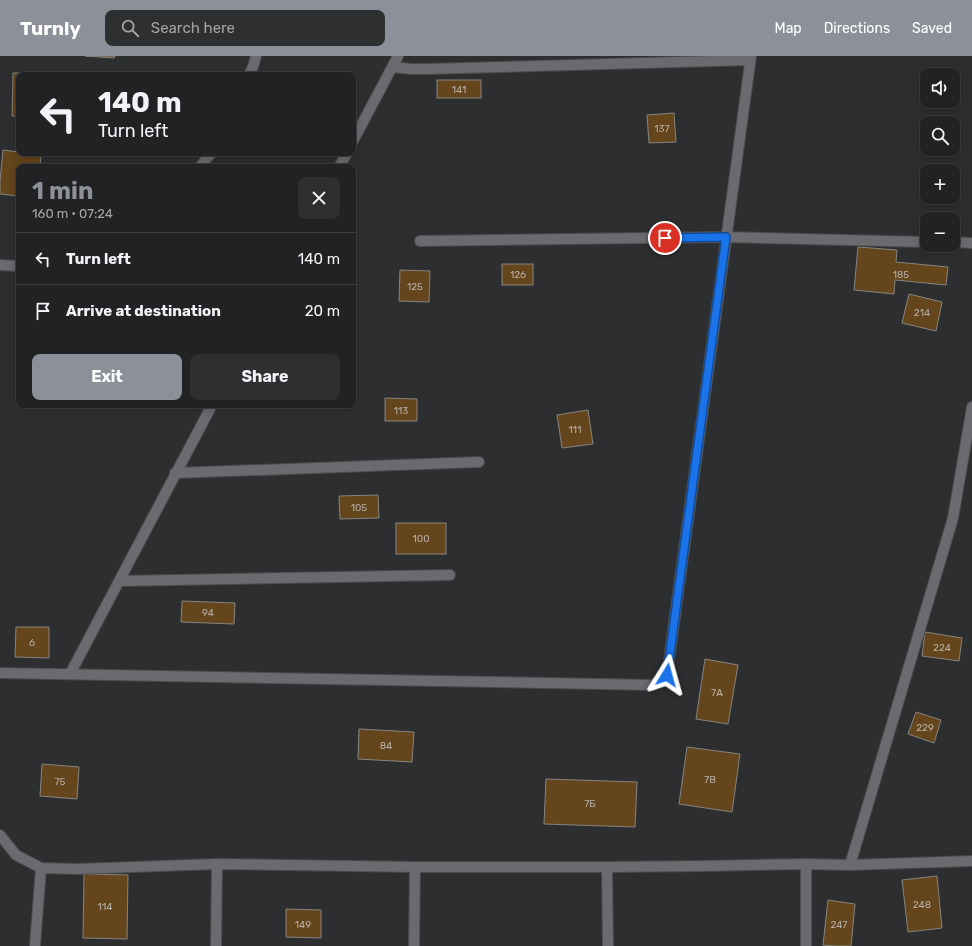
<!DOCTYPE html>
<html lang="en">
<head>
<meta charset="utf-8">
<style>
	:root { --surface:#222224; --page:#2e2f31; --text:#f1f3f6; --muted:#a2a4a6; --line:#3f3f41; --accent:#8c9099 }
	body { margin:0; font-family:Rubik,sans-serif; background:var(--page); color:var(--text); height:100vh; display:flex; flex-direction:column; font-size:15px; white-space:nowrap }
	* { box-sizing:border-box; margin:0 }
	p { font-size:13px; color:var(--muted) }
	.icon { flex:none; width:22px; height:22px; fill:none; stroke:currentColor; stroke-width:2; stroke-linecap:round; stroke-linejoin:round }
	.map { position:relative; flex:1; overflow:hidden }
	.drawer { position:absolute; left:16px; top:108px; width:340px; height:244px; display:flex; flex-direction:column; background:var(--surface); border-radius:8px; box-shadow:0 2px 10px #0003,0 0 0 1px var(--line) }
	.drawer>* { flex:none }
	.hud { position:absolute; left:16px; top:16px; width:340px; height:84px; border-radius:8px; box-shadow:0 2px 10px #0003,0 0 0 1px var(--line); background:#222224; color:var(--text); overflow:hidden }
	.buttons { position:absolute; left:920px; top:12px; display:grid; gap:8px }
	.buttons a { display:grid; place-items:center; width:40px; height:40px; border-radius:8px; background:var(--surface); box-shadow:0 2px 10px #0003,0 0 0 1px var(--line); font-size:20px }
	.pin { position:absolute; display:grid; place-items:center; width:34px; height:34px; color:#fff; margin:-17px; border:2px solid #fff; border-radius:50%; box-shadow:0 1px 4px #0007 }
	.me { position:absolute; width:44px; margin:-22px; rotate:8deg; stroke-linejoin:round; filter:drop-shadow(0 0 3px #0008) }
	.turn { display:flex; align-items:center; gap:14px; height:84px; padding:0 16px; font-size:18px }
	.turn .icon { width:52px; height:52px; stroke-width:2.5 }
	.turn b { display:block; font-size:28px; line-height:34px }
	.round { display:grid; place-items:center; flex:none; width:42px; height:42px; border-radius:8px; background:var(--page) }
	.headline { display:flex; align-items:center; justify-content:space-between; height:68px; padding:0 16px }
	h1 { font-size:24px; font-weight:700; line-height:30px; color:var(--accent) }
	.button { display:flex; gap:8px; margin-top:auto; padding:8px 16px }
	.button a { flex:1; height:46px; border-radius:8px; background:var(--accent); color:#fff; font-size:16px; font-weight:700; line-height:46px; text-align:center }
	.button a+a { background:var(--page); color:var(--text) }
	ul { padding:0; list-style:none }
	li { display:flex; align-items:center; gap:12px; height:52px; padding:0 16px; border-top:1px solid var(--line) }
	li div { flex:1 }
	li b { display:block; font-size:15px }
	li em { font-style:normal }
	header { display:flex; align-items:center; gap:24px; box-sizing:border-box; height:56px; padding:0 20px; background:var(--accent); color:#fff }
	header strong { font-size:19px }
	nav { display:flex; gap:22px; margin-inline-start:auto; font-size:14px }
	.search { width:280px; height:36px; background:var(--page); display:flex; align-items:center; gap:10px; box-sizing:border-box; padding:0 14px; border-radius:8px; color:var(--muted); font-size:15px }
	.map>svg:first-child { display:block }
	.building { fill:#64451c; stroke:#878582 }
	.lines { fill:none; stroke-linecap:round; stroke-linejoin:round }
	.minor-casing { stroke:#4a4b4d; stroke-width:12 }
	.minor { stroke:#6a6b6e; stroke-width:10 }
	.route-casing { stroke:#114b97; stroke-width:10 }
	.route { stroke:#1a73e8; stroke-width:7 }
	.labels { text-anchor:middle; stroke-width:3; stroke-linejoin:round; paint-order:stroke }
	.number-label { font-size:10px; fill:#b6afa6 }
</style>
</head>
<body>
<header>
<strong>Turnly</strong>
<div class="search"><svg class="icon" aria-label="search" viewBox="0 0 24 24"><circle cx="10" cy="10" r="6"/><path d="M15 15l6 6"/></svg>Search here</div>
<nav><a>Map</a><a>Directions</a><a>Saved</a></nav>
</header>
<div class="map">
<svg width="972" height="890" viewBox="0 0 972 890">
	<rect width="100%" height="100%" fill="#2d2e30"/>
	<g class="building">
		<path d="M85 0H115L114 2Z"/>
		<path d="M13 17 61 18V19H19V60H12Z"/>
		<rect x="437" y="24" width="44" height="18"/>
		<path d="M674 57 676 86 649 87 647 59Z"/>
		<path d="M3 94 19 96V97L41 99 40 111H19V140L0 138V125Z"/>
		<path d="M858 191 897 194 896 206 948 211 946 229 895 224 894 238 854 234Z"/>
		<rect x="502" y="208" width="31" height="21"/>
		<path d="M400 214 430 215 429 246 399 245Z"/>
		<path d="M909 238 942 246 936 275 902 267Z"/>
		<path d="M385 342 417 343V365H385Z"/>
		<path d="M588 354 593 388 562 392 557 359Z"/>
		<path d="M378 439 379 462 340 463 339 440Z"/>
		<rect x="396" y="467" width="50" height="31"/>
		<path d="M182 545 235 547 234 568 181 566Z"/>
		<path d="M16 571H49V602L15 601Z"/>
		<path d="M925 576 962 582 959 605 922 600Z"/>
		<path d="M705 603 738 609 728 668 696 663Z"/>
		<path d="M916 656 941 664 934 687 908 678Z"/>
		<path d="M359 673 414 676 412 706 358 703Z"/>
		<path d="M687 691 740 698 732 756 679 748Z"/>
		<path d="M42 708 79 711 77 743 40 740Z"/>
		<path d="M546 723 637 726 635 771 544 768Z"/>
		<path d="M84 818 128 819 127 883 83 882Z"/>
		<path d="M937 820 942 872 908 876 902 824Z"/>
		<path d="M828 844 855 848 851 890H834L823 889Z"/>
		<path d="M286 853 321 854V882L286 881Z"/>
	</g>
	<g class="lines">
		<defs>
			<g id="minor">
				<path d="M393 11 411 13H426L750 4"/>
				<path d="M249 19 253 11 256 0"/>
				<path d="M353 85 398 0"/>
				<path d="M200 111 211 97"/>
				<path d="M339 111 347 97"/>
				<path d="M420 185 726 181 927 186"/>
				<path d="M953 186 972 187"/>
				<path d="M0 209 19 210"/>
				<path d="M175 417 479 406"/>
				<path d="M119 525 450 519"/>
				<path d="M0 617 653 629 667 619 751 0"/>
				<path d="M70 618 212 349"/>
				<path d="M0 779 16 799 41 812 77 813 217 808 415 811H607L704 810 806 808 850 809 972 805"/>
				<path d="M806 808V890"/>
				<path d="M850 809 953 462 972 351"/>
				<path d="M607 811 608 890"/>
				<path d="M35 890 41 812"/>
				<path d="M216 890 217 808"/>
				<path d="M414 890 415 811"/>
			</g>
		</defs>
		<use href="#minor" class="minor-casing"/>
		<use href="#minor" class="minor"/>
	</g>
	<g class="lines">
		<defs>
			<path id="route" d="M665 182 726 181 667 619"/>
		</defs>
		<use href="#route" class="route-casing"/>
		<use href="#route" class="route"/>
	</g>
	<g class="labels">
		<g class="number-label">
			<text x="459" y="37">141</text>
			<text x="662" y="76">137</text>
			<text x="518" y="222">126</text>
			<text x="901" y="222">185</text>
			<text x="415" y="234">125</text>
			<text x="922" y="260">214</text>
			<text x="401" y="358">113</text>
			<text x="575" y="377">111</text>
			<text x="359" y="455">105</text>
			<text x="421" y="486">100</text>
			<text x="208" y="560">94</text>
			<text x="32" y="590">6</text>
			<text x="942" y="595">224</text>
			<text x="717" y="640">7А</text>
			<text x="925" y="675">229</text>
			<text x="386" y="693">84</text>
			<text x="710" y="727">7В</text>
			<text x="60" y="729">75</text>
			<text x="590" y="751">7Б</text>
			<text x="922" y="852">248</text>
			<text x="105" y="854">114</text>
			<text x="303" y="872">149</text>
			<text x="839" y="872">247</text>
		</g>
	</g>
</svg>
<div class="buttons">
<a><svg class="icon" aria-label="sound" viewBox="0 0 24 24"><path d="M4 9h4l5-4v14l-5-4H4zM17 9q2 3 0 6"/></svg></a>
<a><svg class="icon" aria-label="search" viewBox="0 0 24 24"><circle cx="10" cy="10" r="6"/><path d="M15 15l6 6"/></svg></a>
<a>+</a>
<a>−</a>
</div>
<div class="pin" style="left:665px;top:182px;background:#d93025"><svg class="icon" aria-label="arrive" viewBox="0 0 24 24"><path d="M6 21V4h12l-3 4 3 4H6"/></svg></div>
<svg class="me" style="left:667px;top:619px" viewBox="-20 -20 40 40"><path d="M0-17L14 15 0 8-14 15z" fill="#1a73e8" stroke="#fff" stroke-width="4"/></svg>
<div class="hud">
<div class="turn"><svg class="icon" aria-label="left" viewBox="0 0 24 24"><path d="M17 20v-9H6M10 6l-5 5 5 5"/></svg><div><b>140 m</b>Turn left</div></div>
</div>
<section class="drawer">
<div class="headline"><div><h1>1 min</h1><p>160 m · 07:24</p></div><a class="round"><svg class="icon" aria-label="close" viewBox="0 0 24 24"><path d="M6 6l12 12M18 6L6 18"/></svg></a></div>
<ul>
<li><svg class="icon" aria-label="left" viewBox="0 0 24 24"><path d="M17 20v-9H6M10 6l-5 5 5 5"/></svg><div><b>Turn left</b></div><em>140 m</em></li>
<li><svg class="icon" aria-label="arrive" viewBox="0 0 24 24"><path d="M6 21V4h12l-3 4 3 4H6"/></svg><div><b>Arrive at destination</b></div><em>20 m</em></li>
</ul>
<div class="button"><a>Exit</a><a>Share</a></div>
</section>
</div>
</body>
</html>
